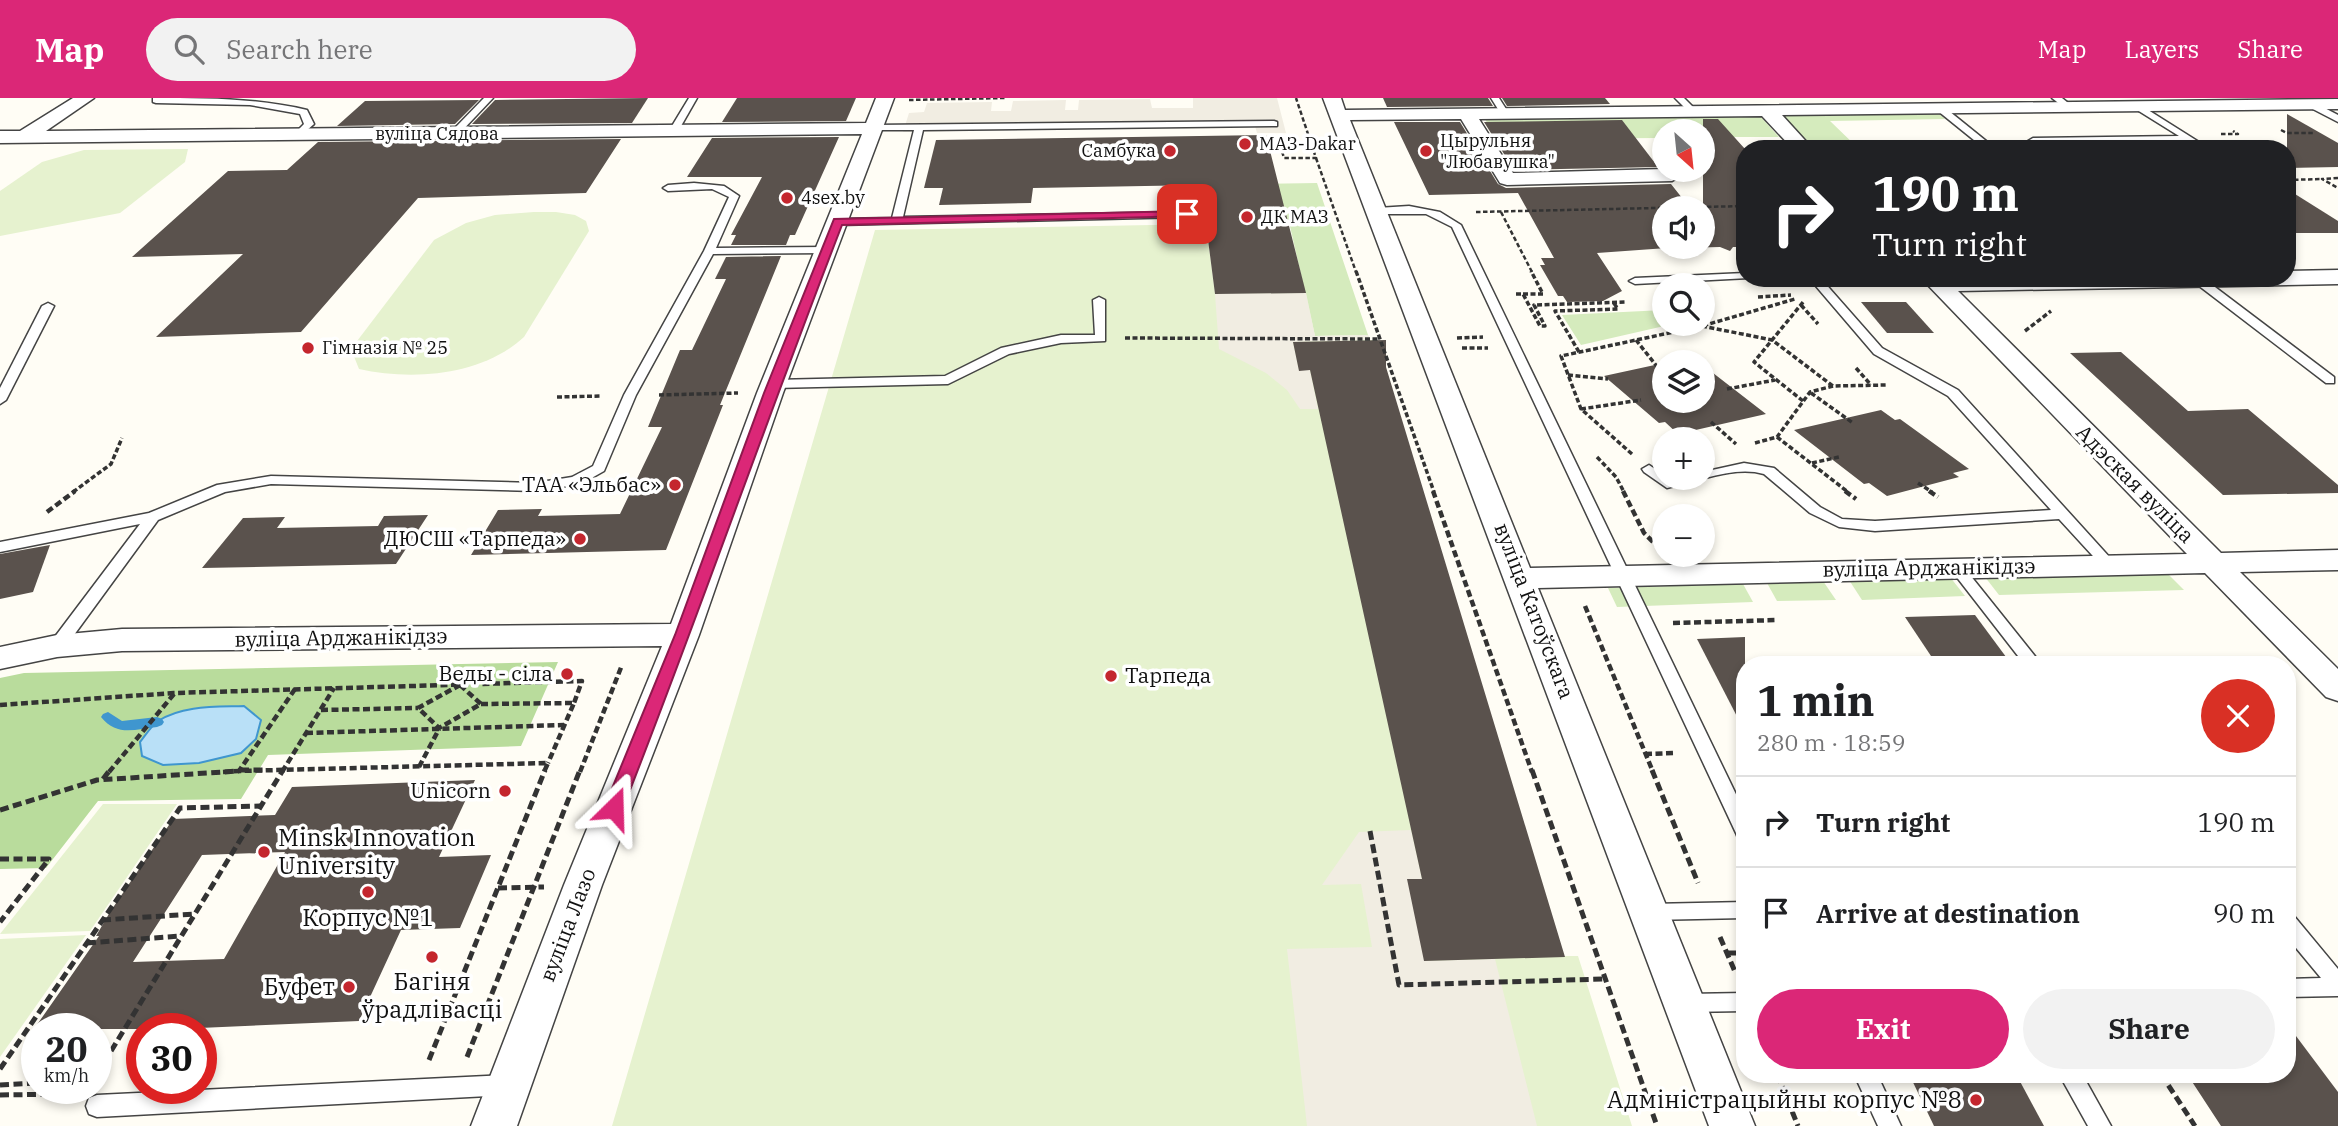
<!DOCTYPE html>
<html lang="en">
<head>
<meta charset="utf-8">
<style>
	:root { --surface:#fff; --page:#f2f2f2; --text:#202124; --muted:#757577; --line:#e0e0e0; --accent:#db2777 }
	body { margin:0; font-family:"IBM Plex Serif",serif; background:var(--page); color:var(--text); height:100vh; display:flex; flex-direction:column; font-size:26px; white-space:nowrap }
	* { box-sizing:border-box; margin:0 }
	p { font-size:23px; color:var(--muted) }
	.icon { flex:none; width:38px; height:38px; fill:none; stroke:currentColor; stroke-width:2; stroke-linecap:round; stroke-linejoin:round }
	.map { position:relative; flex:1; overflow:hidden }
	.drawer { position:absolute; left:1736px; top:558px; width:560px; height:427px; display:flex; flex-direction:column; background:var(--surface); border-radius:28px; box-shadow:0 4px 10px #0003 }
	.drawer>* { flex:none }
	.hud { position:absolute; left:1736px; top:42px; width:560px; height:147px; border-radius:28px; box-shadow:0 4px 10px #0003; background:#202124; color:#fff; overflow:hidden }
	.needle { width:46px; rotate:153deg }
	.fabs { position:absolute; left:1652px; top:21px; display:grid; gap:14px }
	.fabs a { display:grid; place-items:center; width:63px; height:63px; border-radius:50%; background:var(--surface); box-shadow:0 4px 10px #0003; font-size:35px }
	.speed { position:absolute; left:21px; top:915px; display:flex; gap:14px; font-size:35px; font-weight:700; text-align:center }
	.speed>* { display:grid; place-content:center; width:91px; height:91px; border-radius:50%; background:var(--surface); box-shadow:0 4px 10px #0003; line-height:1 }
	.speed small { font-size:18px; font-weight:400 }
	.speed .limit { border:10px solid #d22; background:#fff; color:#111 }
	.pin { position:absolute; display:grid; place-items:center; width:60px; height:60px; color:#fff; margin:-30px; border-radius:14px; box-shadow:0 4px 10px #0006 }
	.me { position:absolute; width:77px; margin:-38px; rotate:22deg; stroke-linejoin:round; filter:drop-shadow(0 0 5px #0008) }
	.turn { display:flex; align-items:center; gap:24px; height:147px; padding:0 21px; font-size:32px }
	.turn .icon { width:91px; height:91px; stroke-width:2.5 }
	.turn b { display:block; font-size:49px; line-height:60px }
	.round { display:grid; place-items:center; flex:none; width:74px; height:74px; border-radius:37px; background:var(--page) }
	.summary { display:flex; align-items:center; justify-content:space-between; height:119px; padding:0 21px }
	h1 { font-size:42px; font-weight:800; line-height:52px }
	.action { display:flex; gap:14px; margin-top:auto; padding:14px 21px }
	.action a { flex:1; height:80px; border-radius:42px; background:var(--accent); color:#fff; font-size:28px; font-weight:800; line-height:80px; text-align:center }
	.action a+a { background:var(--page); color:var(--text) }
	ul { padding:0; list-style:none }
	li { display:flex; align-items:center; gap:21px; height:91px; padding:0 21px; border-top:2px solid var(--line) }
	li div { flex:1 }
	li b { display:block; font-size:26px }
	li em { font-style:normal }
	header { display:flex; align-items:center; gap:42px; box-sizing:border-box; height:98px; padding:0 35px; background:var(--accent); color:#fff }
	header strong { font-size:33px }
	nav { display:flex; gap:38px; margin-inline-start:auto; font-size:24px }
	.search { width:490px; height:63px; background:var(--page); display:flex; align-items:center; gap:18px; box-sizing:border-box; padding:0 24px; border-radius:38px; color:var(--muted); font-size:26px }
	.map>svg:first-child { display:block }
	.green { fill:#d5ebbd }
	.forest { fill:#b9dc9c }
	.pitch { fill:#e6f2cf }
	.plaza { fill:#f1ede2 }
	.water { fill:#b9e0f7; stroke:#3f96cf; stroke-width:2 }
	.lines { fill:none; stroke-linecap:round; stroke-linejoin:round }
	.stream { fill:#3f96cf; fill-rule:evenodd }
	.building { fill:#5a524d; fill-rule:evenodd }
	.service-casing { stroke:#444; stroke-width:3 }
	.minor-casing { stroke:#444; stroke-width:3 }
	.path-far3 { stroke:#333; stroke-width:2.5; stroke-dasharray:4.5 2.5; stroke-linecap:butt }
	.path-far2 { stroke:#333; stroke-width:3.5; stroke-dasharray:5 2.5; stroke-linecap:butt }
	.path-far1 { stroke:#333; stroke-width:4.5; stroke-dasharray:7 3.5; stroke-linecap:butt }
	.path { stroke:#333; stroke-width:5; stroke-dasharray:9 4.5; stroke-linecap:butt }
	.service { fill:#fff; fill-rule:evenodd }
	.minor { fill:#fff; fill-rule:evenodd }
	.route { fill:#db2777; stroke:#8e194d; stroke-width:2 }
	.poi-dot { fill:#c4262e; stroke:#fff; stroke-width:2.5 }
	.labels { text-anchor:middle; stroke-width:7; stroke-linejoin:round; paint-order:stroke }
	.far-street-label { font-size:18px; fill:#111; stroke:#fff }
	.far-poi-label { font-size:18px; fill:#111; stroke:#fff; text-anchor:start }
	.street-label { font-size:21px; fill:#111; stroke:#fff }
	.poi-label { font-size:21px; fill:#111; stroke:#fff; text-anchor:end }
	.near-poi-label { font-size:24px; fill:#111; stroke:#fff }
</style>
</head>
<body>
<header>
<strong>Map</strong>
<div class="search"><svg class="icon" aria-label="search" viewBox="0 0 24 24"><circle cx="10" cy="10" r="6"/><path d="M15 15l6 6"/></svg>Search here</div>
<nav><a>Map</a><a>Layers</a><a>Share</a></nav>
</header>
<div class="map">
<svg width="2338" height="1028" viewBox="0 0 2338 1028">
	<rect width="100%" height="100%" fill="#fffdf5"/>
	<g class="green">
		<path d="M1937 14 1945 21 1830 23 1859 51H1815L1780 16Z"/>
		<path d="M1760 18 1779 39H1703V33H1664V40L1496 41 1485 21Z"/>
		<path d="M1317 85 1368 237 1315 238 1289 124H1265L1258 86Z"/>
		<path d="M1664 212V226H1673L1581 247 1562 217Z"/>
		<path d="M2166 474 2184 492 1999 497 1985 479Z"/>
		<path d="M1950 479 1965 498 1862 502 1849 482Z"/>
		<path d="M1823 483 1836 502 1777 503 1767 485Z"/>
		<path d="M1743 486 1753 504 1617 509 1608 490Z"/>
	</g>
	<path class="forest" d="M558 564 521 648 268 657 241 701 98 703 46 770 0 771V580L24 575Z"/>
	<g class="pitch">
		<path d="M188 51 185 64 120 115 0 138V93L42 64 84 52Z"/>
		<path d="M534 114H556L575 117 586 123 589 133 524 239C482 278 412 283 359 271L351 251 434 142 466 125 495 117Z"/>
		<path d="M1206 126 1215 196 1306 195 1315 238 1368 237 1370 242H1377L1564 858H1578L1632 1028H612L875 132Z"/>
		<path d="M103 706H177L90 833 0 836Z"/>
		<path d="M86 837 0 959V841Z"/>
	</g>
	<g class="plaza">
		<path d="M1193 0H1277L1286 35H1257L1255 28 903 34 909 15 924 14 927 5 992 4 991 13H1011L1013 3 1066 2 1065 12H1078L1079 2 1150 1 1152 10H1193Z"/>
		<path d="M1306 195 1315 238 1368 237 1370 242 1293 244 1299 272H1310L1318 311H1300L1287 292 1266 275 1219 251 1215 196Z"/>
		<path d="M1411 732 1422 781 1424 863 1495 861 1537 1028H1307L1287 851 1372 849 1361 786 1322 787 1359 734Z"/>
	</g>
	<path class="water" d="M244 608 261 622 256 641 241 655 199 665 163 667 142 658 140 644C145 638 151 628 158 623 183 607 216 609 244 608Z"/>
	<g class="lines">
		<path class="stream" d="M108 614 122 623 157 619 162 621 164 624 162 627 157 629C135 631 117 639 101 619L103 616Z"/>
	</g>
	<g class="building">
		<path d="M648 0 632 25 472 26 495 2Z"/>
		<path d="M737 0H856L846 23 722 24Z"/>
		<path d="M1383 0H1488L1493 8 1387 9Z"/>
		<path d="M1502 0H1605L1610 6 1507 8Z"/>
		<path d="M479 2 455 26 337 28 365 3Z"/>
		<path d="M2287 16 2338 45V69L2287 70Z"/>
		<path d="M1703 21H1718L1745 51V149H1733L1730 153 1720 149 1680 150 1677 155 1667 150 1597 155 1622 193 1603 203 1567 204 1563 198H1558L1540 167H1545L1541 160H1554L1518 95 1429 97 1394 24H1460L1498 86 1506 90 1671 86 1690 110H1664V149H1703Z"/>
		<path d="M1622 22 1658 69 1514 72 1484 24Z"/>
		<path d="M1266 37 1306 195 1215 196 1201 87 1033 90 1031 105 939 107 943 90H924L936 42Z"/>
		<path d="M839 39 795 137H790L786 147H731L736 137H731L762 79H687L712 40Z"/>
		<path d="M621 41 586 95 418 100 301 234 156 239 243 156 132 159 228 73 287 72 318 44Z"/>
		<path d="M2287 91 2338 123V135H2287Z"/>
		<path d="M781 158 720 307H723L666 452 471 457 498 412 542 411 538 418 620 416 662 329H648L680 252H692L726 181H715L726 159Z"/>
		<path d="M1861 204H1906L1934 235H1887Z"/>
		<path d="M1386 242V269L1565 859 1424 863 1407 781H1422L1310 272 1299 273 1293 244Z"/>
		<path d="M2121 254 2188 313 2248 311 2338 387V395L2223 397 2070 255Z"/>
		<path d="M1664 265V303H1703L1704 268 1766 316 1678 336 1665 324 1659 325 1604 278Z"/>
		<path d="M1881 312 1895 322 1900 321 1969 371 1953 375 1959 379 1887 398 1869 385 1864 386 1794 332Z"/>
		<path d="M428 417 396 466 202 470 243 420 285 419 277 430 378 428 384 418Z"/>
		<path d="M50 447 33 494 0 501V456Z"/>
		<path d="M1975 517 2012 567H1937L1905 519Z"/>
		<path d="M1745 539V634L1697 541Z"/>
		<path d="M475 682 439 759 491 757 460 830 401 832 359 923 177 931H34L99 838H96L110 814 173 721 275 717 292 689ZM285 754 224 861 133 864 202 757Z"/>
		<path d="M2287 926 2338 994V1028H2221L2187 976H2287Z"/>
		<path d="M1909 976H2016L2044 1028H1934Z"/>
	</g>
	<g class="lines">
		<defs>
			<g id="service">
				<path d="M153 0C205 0 256 0 307 12L314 26 298 40 293 37 304 26 300 16 250 7 156 5 153 4Z"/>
				<path d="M484 0H493L458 37H452V33Z"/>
				<path d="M689 0H697L677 35H671L669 33Z"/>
				<path d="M1491 0H1499L1508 14 1507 16H1501Z"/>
				<path d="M1675 0H1684L1697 13 1690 15Z"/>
				<path d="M2052 0H2062L2073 9 2066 11Z"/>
				<path d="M2137 5 2210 51H2198L2187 44 2033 46 2028 43 2033 40 2179 38 2134 10V6Z"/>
				<path d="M2309 5H2315L2338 17V24L2309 9Z"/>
				<path d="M1938 9H1944L1996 51H1985L1938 13Z"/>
				<path d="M1274 23 1277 24V28L923 32 903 119 1191 114V118L1187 119 838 127 833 124 838 121 892 120 914 32H872V28L875 27Z"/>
				<path d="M694 85 724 88 739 98 716 150 827 149 832 152 827 155 713 156 636 297 604 373 581 386 535 393 271 386 225 394 158 422 63 552H51L49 548 51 544 140 426 0 454V444L149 415 217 387 271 378 535 385 572 379 593 368 624 297 704 153 729 99 712 91 668 93 663 90 668 87Z"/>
				<path d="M1409 108 1440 114 1461 127 1745 715V742L1738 740 1736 735 1452 129 1426 116H1377L1372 113 1377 110Z"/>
				<path d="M1745 175V180H1749L1635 186 1629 183 1635 180Z"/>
				<path d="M1798 180 1823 183 1882 250 1958 292 2113 463 2116 466 2113 469H2103L2059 421 1875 433 1839 429 1810 415 1764 376C1734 367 1697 384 1667 390L1644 374 1642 371 1649 367 1670 381 1703 380V374L1744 365 1774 370 1820 409 1842 421 1875 423 2051 412 1948 298 1874 256 1815 187Z"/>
				<path d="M2194 180H2203L2334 279V285H2326L2194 184Z"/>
				<path d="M1099 199 1105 202V243L1061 245 1009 256 948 286 774 290 768 286 774 282 945 278 1001 250 1061 237H1095L1093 202Z"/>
				<path d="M48 205 54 208 6 302 0 306V290L42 208Z"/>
				<path d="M1957 465 1962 467 2042 567H2025L1952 473 1949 470Z"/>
				<path d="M1745 804V820L1650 822 1643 820 1640 814 1643 808 1650 806Z"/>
				<path d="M2287 816 2294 818 2338 871V898L2287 899V881L2321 880 2287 839Z"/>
				<path d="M1745 895V913L1687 914 1680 912 1676 905 1680 898 1687 896Z"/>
				<path d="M1854 976H1877L1901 1028H1878Z"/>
				<path d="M2059 976H2082L2111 1028H2088Z"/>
				<path d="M507 977 515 980 518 987 515 994 507 997 97 1019 89 1016 86 1008 89 1000 97 997Z"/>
			</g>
			<g id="minor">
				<path d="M73 0H94L46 33 866 25 876 0H894L783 295 699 537 602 787 517 1028H471L564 787 662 548 122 553 57 559 0 571V549L57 537 122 531 671 526 757 295 862 36 0 45V33H20Z"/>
				<path d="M1323 0H1341L1345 12 2338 1V11L1782 17 1813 51H1793L1762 18 1479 21 1513 75 1664 71 1679 73 1682 77 1672 83 1507 87 1500 85 1461 21 1350 22 1530 470 2187 456 1921 180H2287V173L2338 172V186L1958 193 2221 455 2338 452V472L2240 474 2338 571V603L2326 599 2205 475 1538 490 1755 1028H1709Z"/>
			</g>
		</defs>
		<use href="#service" class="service-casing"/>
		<use href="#minor" class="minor-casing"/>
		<g class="path-far3">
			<path d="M909 2 1005 0"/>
			<path d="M2281 32 2287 35H2313"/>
			<path d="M2221 36H2238L2233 33"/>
			<path d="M1280 47 1284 60H1316L1296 0"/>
			<path d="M1316 60 1356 174"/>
			<path d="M2338 80 2322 81 2338 90"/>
			<path d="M2287 82 2322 81"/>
			<path d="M1476 114 1745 108"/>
			<path d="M1501 114 1532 174"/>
		</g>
		<g class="path-far2">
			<path d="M1356 173 1434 394"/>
			<path d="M1516 196H1523L1540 228H1545L1534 207 1625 204"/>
			<path d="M1523 196H1543L1531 173"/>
			<path d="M1758 199 1791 197"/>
			<path d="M1801 207 1818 226"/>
			<path d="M1702 228 1772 242 1833 288"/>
			<path d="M2025 233 2051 213"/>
			<path d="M1125 240 1380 241"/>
			<path d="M1457 240 1483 239"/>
			<path d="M1636 242 1659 271"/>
			<path d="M1462 250H1488"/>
			<path d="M1579 254 1555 213 1618 211 1613 204"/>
			<path d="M1856 270 1871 287"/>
			<path d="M1568 277 1608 281"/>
			<path d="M1727 291 1775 282"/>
			<path d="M1811 295 1853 325"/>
			<path d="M659 297 738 295"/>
			<path d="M557 299 601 298"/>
			<path d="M1803 303 1754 264 1804 203"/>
			<path d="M1581 311 1641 302"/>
			<path d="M1711 324 1736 346"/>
			<path d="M1777 339 1848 394"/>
			<path d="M1755 345 1777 339 1810 294 1833 288 1887 287"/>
			<path d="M1632 356 1581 311 1561 258 1702 228 1795 201"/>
			<path d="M1597 359 1616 379 1624 394"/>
			<path d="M1812 365 1839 359"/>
			<path d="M1918 385 1932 394"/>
			<path d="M73 394 111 366 122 340"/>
		</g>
		<g class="path-far1">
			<path d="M1433 393 1532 674"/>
			<path d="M1623 393 1644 435 1656 447"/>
			<path d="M1845 393 1856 401"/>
			<path d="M1929 393 1938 399"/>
			<path d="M47 414 75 393"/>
			<path d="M1585 508 1653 674"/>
			<path d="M1673 525 1777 522"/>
			<path d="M460 587 481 606 439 630 418 610Z"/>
			<path d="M295 591 239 673 548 665 544 674"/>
			<path d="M481 606 574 605 548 665"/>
			<path d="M0 607 174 595 582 583 574 605"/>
			<path d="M321 612 418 610"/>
			<path d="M306 635 564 627"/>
			<path d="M1645 656 1676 655"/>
			<path d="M419 669 439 631"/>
			<path d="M109 674 174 596"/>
			<path d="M223 674 239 673"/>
			<path d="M282 674 334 590"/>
			<path d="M580 674 622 567"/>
		</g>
		<g class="path">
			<path d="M240 672H267"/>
			<path d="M1532 672 1657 1028"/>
			<path d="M1652 672 1698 785"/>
			<path d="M103 681 110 672"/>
			<path d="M0 712 97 682 239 673"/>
			<path d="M1370 733 1399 887 1604 881"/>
			<path d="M0 761H49L0 824"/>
			<path d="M498 790 544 789"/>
			<path d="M102 822 194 816"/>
			<path d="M1720 839 1736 876"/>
			<path d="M87 845 181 838"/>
			<path d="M1727 855H1745"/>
			<path d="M467 959 580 672"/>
			<path d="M429 962 545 672"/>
			<path d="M0 971 180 710 260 708"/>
			<path d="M97 976 283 672"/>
			<path d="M1777 976 1798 1028"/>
			<path d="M2161 976 2195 1028"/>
			<path d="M0 987 37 985"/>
			<path d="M53 990 64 996"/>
			<path d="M0 997 69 996"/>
		</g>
		<use href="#service" class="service"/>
		<use href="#minor" class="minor"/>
	</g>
	<path class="route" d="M1187 113 1193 116 1191 118 842 127C767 320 699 517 623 710L620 715 614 717 607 715 604 710 675 537 764 295 834 121Z"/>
	<g class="poi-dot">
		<circle cx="1245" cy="46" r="7"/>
		<circle cx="1170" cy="53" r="7"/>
		<circle cx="1426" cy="53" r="7"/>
		<circle cx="787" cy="100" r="7"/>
		<circle cx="1247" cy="119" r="7"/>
		<circle cx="308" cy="250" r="7"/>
		<circle cx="675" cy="387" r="7"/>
		<circle cx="580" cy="441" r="7"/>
		<circle cx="567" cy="576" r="7"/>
		<circle cx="1111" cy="578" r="7"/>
		<circle cx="505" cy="693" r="7"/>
		<circle cx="264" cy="754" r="7"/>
		<circle cx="368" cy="794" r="7"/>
		<circle cx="432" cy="859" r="7"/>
		<circle cx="349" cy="889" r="7"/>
		<circle cx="1976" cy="1002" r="7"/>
	</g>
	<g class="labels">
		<g class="far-street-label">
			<text x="437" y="42">вуліца Сядова</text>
		</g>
		<g class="far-poi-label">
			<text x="1440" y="49">Цырульня<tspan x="1440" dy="21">"Любавушка"</tspan></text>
			<text x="1259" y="52">МАЗ-Dakar</text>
			<text x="1156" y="59" text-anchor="end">Самбука</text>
			<text x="801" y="106">4sex.by</text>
			<text x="1261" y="125">ДК МАЗ</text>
			<text x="322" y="256">Гімназія № 25</text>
		</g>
		<g class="street-label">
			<text transform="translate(2135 386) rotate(45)" y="7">Адэская вуліца</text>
			<text transform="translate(1929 470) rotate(-1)" y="7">вуліца Арджанікідзэ</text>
			<text transform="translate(1534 513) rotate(69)" y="7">вуліца Катоўскага</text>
			<text transform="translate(341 540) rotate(-1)" y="7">вуліца Арджанікідзэ</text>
			<text transform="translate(568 827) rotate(-69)" y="7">вуліца Лазо</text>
		</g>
		<g class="poi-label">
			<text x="661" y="394">ТАА «Эльбас»</text>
			<text x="566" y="448">ДЮСШ «Тарпеда»</text>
			<text x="553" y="583">Веды - сіла</text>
			<text x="1125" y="585" text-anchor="start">Тарпеда</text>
			<text x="491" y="700">Unicorn</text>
		</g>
		<g class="near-poi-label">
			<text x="278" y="748" text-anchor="start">Minsk Innovation<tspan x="278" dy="28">University</tspan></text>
			<text x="368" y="828">Корпус №1</text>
			<text x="432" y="892">Багіня<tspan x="432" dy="28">ўрадлівасці</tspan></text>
			<text x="335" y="897" text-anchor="end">Буфет</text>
			<text x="1962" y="1010" text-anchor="end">Адміністрацыйны корпус №8</text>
		</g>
	</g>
</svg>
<div class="fabs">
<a><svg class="needle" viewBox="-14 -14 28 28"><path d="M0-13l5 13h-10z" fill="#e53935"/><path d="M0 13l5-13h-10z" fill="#757577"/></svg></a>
<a><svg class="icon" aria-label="sound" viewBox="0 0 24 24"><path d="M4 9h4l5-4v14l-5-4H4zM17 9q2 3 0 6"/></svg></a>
<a><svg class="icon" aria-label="search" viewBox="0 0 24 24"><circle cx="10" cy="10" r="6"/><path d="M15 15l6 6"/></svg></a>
<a><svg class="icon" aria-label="layers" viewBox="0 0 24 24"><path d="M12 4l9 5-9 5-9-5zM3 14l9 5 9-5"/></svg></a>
<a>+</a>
<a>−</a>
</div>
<div class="speed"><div>20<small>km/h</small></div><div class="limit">30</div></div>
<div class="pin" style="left:1187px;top:116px;background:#d93025"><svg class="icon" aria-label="arrive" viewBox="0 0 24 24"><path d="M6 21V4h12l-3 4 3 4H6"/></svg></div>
<svg class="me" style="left:614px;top:710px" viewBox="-20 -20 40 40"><path d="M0-17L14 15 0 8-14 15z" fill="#db2777" stroke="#fff" stroke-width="4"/></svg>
<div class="hud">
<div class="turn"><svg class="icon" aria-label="right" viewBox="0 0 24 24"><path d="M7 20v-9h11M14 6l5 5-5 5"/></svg><div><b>190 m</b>Turn right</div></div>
</div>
<section class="drawer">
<div class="summary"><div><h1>1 min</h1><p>280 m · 18:59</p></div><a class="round" style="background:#d93025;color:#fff"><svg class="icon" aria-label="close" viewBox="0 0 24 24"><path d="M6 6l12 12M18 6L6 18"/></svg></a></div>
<ul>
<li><svg class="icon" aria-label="right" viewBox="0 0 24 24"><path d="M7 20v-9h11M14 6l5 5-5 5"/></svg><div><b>Turn right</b></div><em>190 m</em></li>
<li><svg class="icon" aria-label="arrive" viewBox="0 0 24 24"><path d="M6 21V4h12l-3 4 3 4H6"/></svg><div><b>Arrive at destination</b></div><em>90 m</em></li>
</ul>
<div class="action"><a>Exit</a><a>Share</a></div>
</section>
</div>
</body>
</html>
